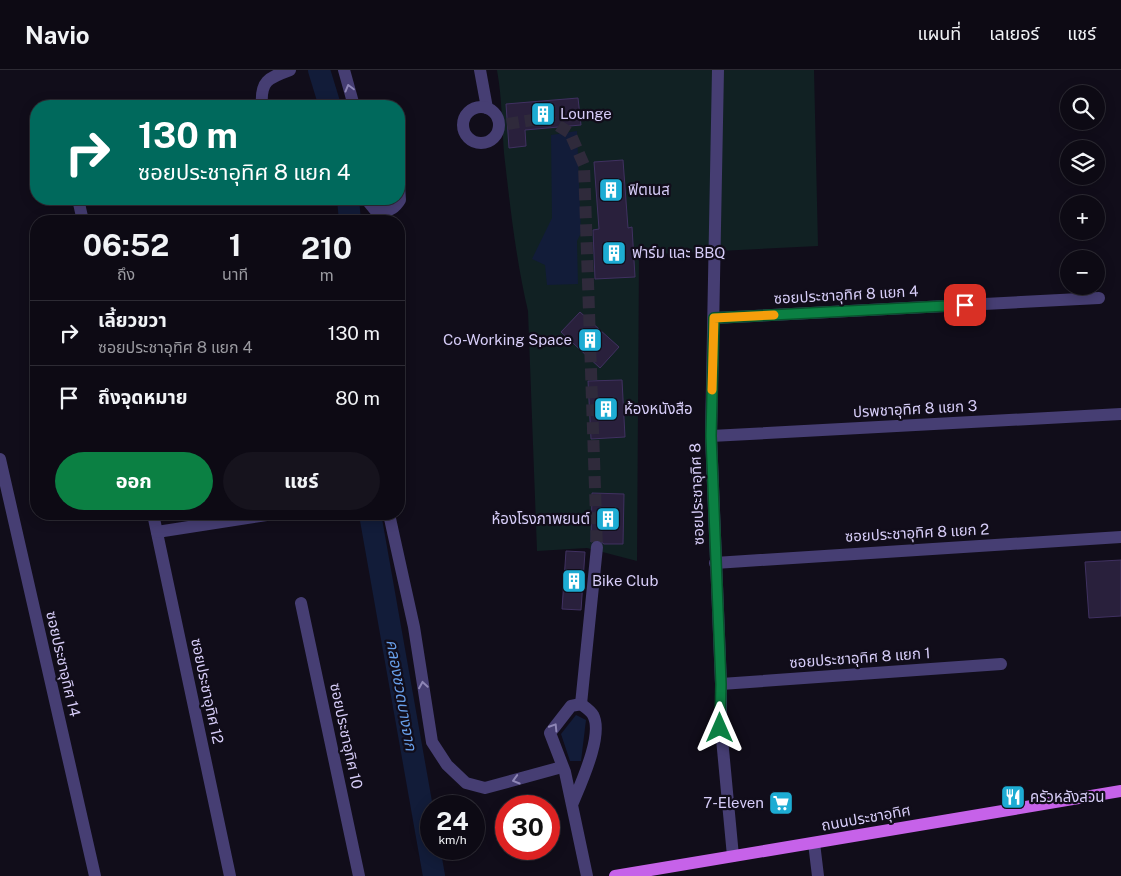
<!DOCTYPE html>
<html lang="th">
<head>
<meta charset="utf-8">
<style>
	:root { --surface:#0d0a14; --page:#16131d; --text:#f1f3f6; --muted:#9a9aa0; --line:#2d2b34; --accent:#0b8043 }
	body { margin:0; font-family:"Public Sans","Noto Sans Thai",sans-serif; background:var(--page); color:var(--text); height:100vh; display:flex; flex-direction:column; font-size:19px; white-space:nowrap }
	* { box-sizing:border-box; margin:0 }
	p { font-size:16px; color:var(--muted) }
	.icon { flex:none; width:28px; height:28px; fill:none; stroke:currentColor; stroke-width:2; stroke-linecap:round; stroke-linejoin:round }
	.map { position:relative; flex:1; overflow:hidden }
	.details { position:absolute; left:30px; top:145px; width:375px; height:305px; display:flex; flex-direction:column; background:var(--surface); border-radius:20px; box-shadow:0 2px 12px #0003,0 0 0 1px var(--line) }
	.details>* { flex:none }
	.banner { position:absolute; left:30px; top:30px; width:375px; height:105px; border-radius:20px; box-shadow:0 2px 12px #0003,0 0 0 1px var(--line); background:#00695c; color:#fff; overflow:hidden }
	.fabs { position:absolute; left:1060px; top:15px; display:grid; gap:10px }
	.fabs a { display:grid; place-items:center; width:45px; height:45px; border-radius:50%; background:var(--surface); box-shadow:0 2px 12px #0003,0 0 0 1px var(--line); font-size:25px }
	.speed { position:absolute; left:420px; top:725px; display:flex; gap:10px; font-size:25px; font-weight:700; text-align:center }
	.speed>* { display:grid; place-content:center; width:65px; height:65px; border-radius:50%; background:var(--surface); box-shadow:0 2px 12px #0003,0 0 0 1px var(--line); line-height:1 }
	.speed small { font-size:12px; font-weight:400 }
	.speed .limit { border:8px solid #d22; background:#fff; color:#111 }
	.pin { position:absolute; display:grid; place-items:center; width:42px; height:42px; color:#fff; margin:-21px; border-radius:10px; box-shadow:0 2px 8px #0006 }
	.me { position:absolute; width:55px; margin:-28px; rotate:0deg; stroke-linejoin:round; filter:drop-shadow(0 0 4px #0008) }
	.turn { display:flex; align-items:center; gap:18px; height:105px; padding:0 25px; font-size:22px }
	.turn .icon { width:65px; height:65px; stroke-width:2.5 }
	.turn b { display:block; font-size:35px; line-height:42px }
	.eta { display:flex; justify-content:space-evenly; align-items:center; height:85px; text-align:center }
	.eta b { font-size:30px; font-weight:700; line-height:35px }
	.primary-button { display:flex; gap:10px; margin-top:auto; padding:10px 25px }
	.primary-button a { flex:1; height:58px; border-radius:30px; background:var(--accent); color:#fff; font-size:20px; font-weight:700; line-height:58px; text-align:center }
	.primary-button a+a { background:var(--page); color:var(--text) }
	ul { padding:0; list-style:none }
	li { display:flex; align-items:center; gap:15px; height:65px; padding:0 25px; border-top:1px solid var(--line) }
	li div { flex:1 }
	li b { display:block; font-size:19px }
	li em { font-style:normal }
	header { display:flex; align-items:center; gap:30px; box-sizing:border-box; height:70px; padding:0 25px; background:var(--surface); border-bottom:1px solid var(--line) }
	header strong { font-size:24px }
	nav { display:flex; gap:28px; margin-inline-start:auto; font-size:18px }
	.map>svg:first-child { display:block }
	.green { fill:#112123 }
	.water { fill:#121c39 }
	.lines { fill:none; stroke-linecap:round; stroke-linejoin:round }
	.canal { stroke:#121c39; stroke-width:22 }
	.building { fill:#29203c; stroke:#403161 }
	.minor-tunnel { stroke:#2f2a3b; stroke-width:12; stroke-dasharray:12 6; stroke-linecap:butt }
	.minor { stroke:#463e73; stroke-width:12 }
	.major { stroke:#c662e9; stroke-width:12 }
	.oneway { stroke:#8e86b6 }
	.route-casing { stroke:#07532c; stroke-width:12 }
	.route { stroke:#0b8043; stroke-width:9 }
	.slow { stroke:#f59e0b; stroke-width:9 }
	.labels { text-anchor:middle; stroke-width:4.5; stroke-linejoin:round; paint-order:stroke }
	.poi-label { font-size:15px; fill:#d7cdf8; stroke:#110d1a; text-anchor:start }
	.street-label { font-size:15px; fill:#d7cdf8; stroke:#110d1a }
	.water-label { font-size:16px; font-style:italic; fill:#689fea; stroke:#110d1a }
</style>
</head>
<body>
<header>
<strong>Navio</strong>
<nav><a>แผนที่</a><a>เลเยอร์</a><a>แชร์</a></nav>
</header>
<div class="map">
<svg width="1121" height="806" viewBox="0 0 1121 806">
	<rect width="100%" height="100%" fill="#110d1a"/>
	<path class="green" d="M497 0H814L818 176 639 185 637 491 587 478 537 481 528 241C516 190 510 136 504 83 502 55 502 28 497 0Z"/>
	<g class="water">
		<path d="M577 61 581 163 577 171 578 214 547 215 545 195 532 189 552 148 551 65Z"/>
		<path d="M576 645 586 650 581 691H570L561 664Z"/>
	</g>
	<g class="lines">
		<g class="canal">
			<path d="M319 0 330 36"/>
			<path d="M348 129 350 151"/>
			<path d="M370 444 434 806"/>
		</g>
	</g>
	<g class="building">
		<path d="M578 28 581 55 525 60 526 76 509 78 506 34Z"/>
		<path d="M623 90 628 158 632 157 635 207 595 209 593 160 599 159 594 92Z"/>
		<path d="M580 242 619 277 600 298 561 262Z"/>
		<path d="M622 310 625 367 591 369 588 311Z"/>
		<path d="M592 423 624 424 623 474H604L597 469 591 472Z"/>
		<path d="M566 481 585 482 581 540 562 539Z"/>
		<path d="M1121 490V546L1089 548 1085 492Z"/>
	</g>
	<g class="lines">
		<path class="minor-tunnel" d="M507 54 546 48 570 63 584 95 597 477"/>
		<g class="minor">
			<path d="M344 0 354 36"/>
			<path d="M480 0 487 38"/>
			<path d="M718 0 711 366 721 614V658L733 786"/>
			<path d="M262 36C260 11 268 8 290 0"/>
			<circle cx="481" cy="55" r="18"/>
			<path d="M78 129 83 151"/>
			<path d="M366 129 375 140C386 143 394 140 400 130L399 115"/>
			<path d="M714 248 1099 228"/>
			<path d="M711 366 1121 344"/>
			<path d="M0 389 95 806"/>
			<path d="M153 444 230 806"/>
			<path d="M389 444 414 557 432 672 447 695 466 713 485 718 562 697"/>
			<path d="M157 462 273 444"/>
			<path d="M715 493 1121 467"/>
			<path d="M301 533 359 806"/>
			<path d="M721 614 1001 594"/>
			<path d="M581 634 597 477"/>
			<path d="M572 735C580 715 604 665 593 645 591 641 585 637 581 634L571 636 550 663 565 702 587 806"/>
			<path d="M814 773 818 806"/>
		</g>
		<path class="major" d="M615 806 1121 721"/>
	</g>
	<defs><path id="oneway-chevron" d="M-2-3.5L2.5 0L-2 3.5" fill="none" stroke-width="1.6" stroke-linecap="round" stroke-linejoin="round" transform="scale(1.25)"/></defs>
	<g class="oneway">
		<use href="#oneway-chevron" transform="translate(349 18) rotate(-105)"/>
		<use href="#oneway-chevron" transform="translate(423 615) rotate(-99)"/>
		<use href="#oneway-chevron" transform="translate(554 657) rotate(-58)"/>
		<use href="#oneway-chevron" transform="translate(516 710) rotate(164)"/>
	</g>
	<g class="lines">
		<defs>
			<path id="route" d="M720 658 721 614 711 366 714 248 965 235"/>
		</defs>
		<use href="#route" class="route-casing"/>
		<use href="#route" class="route"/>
		<path class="slow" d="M712 320 714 248 774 245"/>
	</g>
	<defs>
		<symbol id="building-square" viewBox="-11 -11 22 22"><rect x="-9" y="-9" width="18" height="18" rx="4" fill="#1dacd3" stroke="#110d1a"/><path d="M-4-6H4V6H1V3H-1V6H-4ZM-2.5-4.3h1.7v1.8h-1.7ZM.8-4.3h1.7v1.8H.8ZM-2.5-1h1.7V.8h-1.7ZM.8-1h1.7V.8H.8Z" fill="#fff"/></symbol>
		<symbol id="restaurant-square" viewBox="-11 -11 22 22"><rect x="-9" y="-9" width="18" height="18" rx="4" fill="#1dacd3" stroke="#110d1a"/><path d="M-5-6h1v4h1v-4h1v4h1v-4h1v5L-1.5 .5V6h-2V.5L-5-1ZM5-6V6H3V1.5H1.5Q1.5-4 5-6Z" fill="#fff"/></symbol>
		<symbol id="supermarket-square" viewBox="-11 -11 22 22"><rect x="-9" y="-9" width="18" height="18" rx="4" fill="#1dacd3" stroke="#110d1a"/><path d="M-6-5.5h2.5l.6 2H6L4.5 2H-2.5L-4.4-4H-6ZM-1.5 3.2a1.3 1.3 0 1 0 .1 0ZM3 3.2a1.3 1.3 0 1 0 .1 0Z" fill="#fff"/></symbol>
	</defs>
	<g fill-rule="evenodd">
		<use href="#building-square" x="529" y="30" width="28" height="28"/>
		<use href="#building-square" x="597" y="106" width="28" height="28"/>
		<use href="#building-square" x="600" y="169" width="28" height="28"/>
		<use href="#building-square" x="576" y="256" width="28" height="28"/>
		<use href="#building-square" x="592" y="325" width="28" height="28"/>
		<use href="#building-square" x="594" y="435" width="28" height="28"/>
		<use href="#building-square" x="560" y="497" width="28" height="28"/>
		<use href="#restaurant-square" x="999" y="713" width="28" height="28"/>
		<use href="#supermarket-square" x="767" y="719" width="28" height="28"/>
	</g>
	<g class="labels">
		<g class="poi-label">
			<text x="560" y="49">Lounge</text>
			<text x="628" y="125">ฟิตเนส</text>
			<text x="632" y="188">ฟาร์ม และ BBQ</text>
			<text x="572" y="275" text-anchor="end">Co-Working Space</text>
			<text x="624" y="344">ห้องหนังสือ</text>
			<text x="590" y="454" text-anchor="end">ห้องโรงภาพยนต์</text>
			<text x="592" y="516">Bike Club</text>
			<text x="1030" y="732">ครัวหลังสวน</text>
			<text x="764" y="738" text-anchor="end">7-Eleven</text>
		</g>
		<g class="street-label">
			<text transform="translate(846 225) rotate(-3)" y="5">ซอยประชาอุทิศ 8 แยก 4</text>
			<text transform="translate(915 339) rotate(-3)" y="5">ปรพชาอุทิศ 8 แยก 3</text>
			<text transform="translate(697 424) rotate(-92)" y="5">ซอยประชาอุทิศ 8</text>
			<text transform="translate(917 463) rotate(-3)" y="5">ซอยประชาอุทิศ 8 แยก 2</text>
			<text transform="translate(860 588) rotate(-4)" y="5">ซอยประชาอุทิศ 8 แยก 1</text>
			<text transform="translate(63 594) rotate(77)" y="5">ซอยประชาอุทิศ 14</text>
			<text transform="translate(207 621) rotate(78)" y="5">ซอยประชาอุทิศ 12</text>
			<text transform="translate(346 666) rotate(78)" y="5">ซอยประชาอุทิศ 10</text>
			<text transform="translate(866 748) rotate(-10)" y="5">ถนนประชาอุทิศ</text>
		</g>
		<g class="water-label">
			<text transform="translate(402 625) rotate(80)" y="6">คลองชวดบางจาก</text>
		</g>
	</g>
</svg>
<div class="fabs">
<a><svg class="icon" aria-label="search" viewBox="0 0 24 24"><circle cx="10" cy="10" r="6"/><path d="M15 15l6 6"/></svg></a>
<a><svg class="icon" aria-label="layers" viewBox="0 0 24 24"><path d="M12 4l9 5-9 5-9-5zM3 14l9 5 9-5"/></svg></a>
<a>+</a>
<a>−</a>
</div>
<div class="speed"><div>24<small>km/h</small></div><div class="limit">30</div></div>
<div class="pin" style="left:965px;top:235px;background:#d93025"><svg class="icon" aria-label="arrive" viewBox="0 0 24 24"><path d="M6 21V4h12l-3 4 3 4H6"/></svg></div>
<svg class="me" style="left:720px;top:658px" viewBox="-20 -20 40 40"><path d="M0-17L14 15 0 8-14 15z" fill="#0b8043" stroke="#fff" stroke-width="4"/></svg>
<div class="banner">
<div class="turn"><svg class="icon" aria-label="right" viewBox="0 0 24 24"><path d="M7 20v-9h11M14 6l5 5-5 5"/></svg><div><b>130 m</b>ซอยประชาอุทิศ 8 แยก 4</div></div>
</div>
<section class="details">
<div class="eta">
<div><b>06:52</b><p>ถึง</p></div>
<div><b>1</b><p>นาที</p></div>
<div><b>210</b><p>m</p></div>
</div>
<ul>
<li><svg class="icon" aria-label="right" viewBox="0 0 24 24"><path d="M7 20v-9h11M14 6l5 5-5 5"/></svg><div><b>เลี้ยวขวา</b><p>ซอยประชาอุทิศ 8 แยก 4</p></div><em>130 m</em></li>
<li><svg class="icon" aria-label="arrive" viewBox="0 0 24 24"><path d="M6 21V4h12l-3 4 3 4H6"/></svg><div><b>ถึงจุดหมาย</b></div><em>80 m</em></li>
</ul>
<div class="primary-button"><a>ออก</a><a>แชร์</a></div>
</section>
</div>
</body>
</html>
